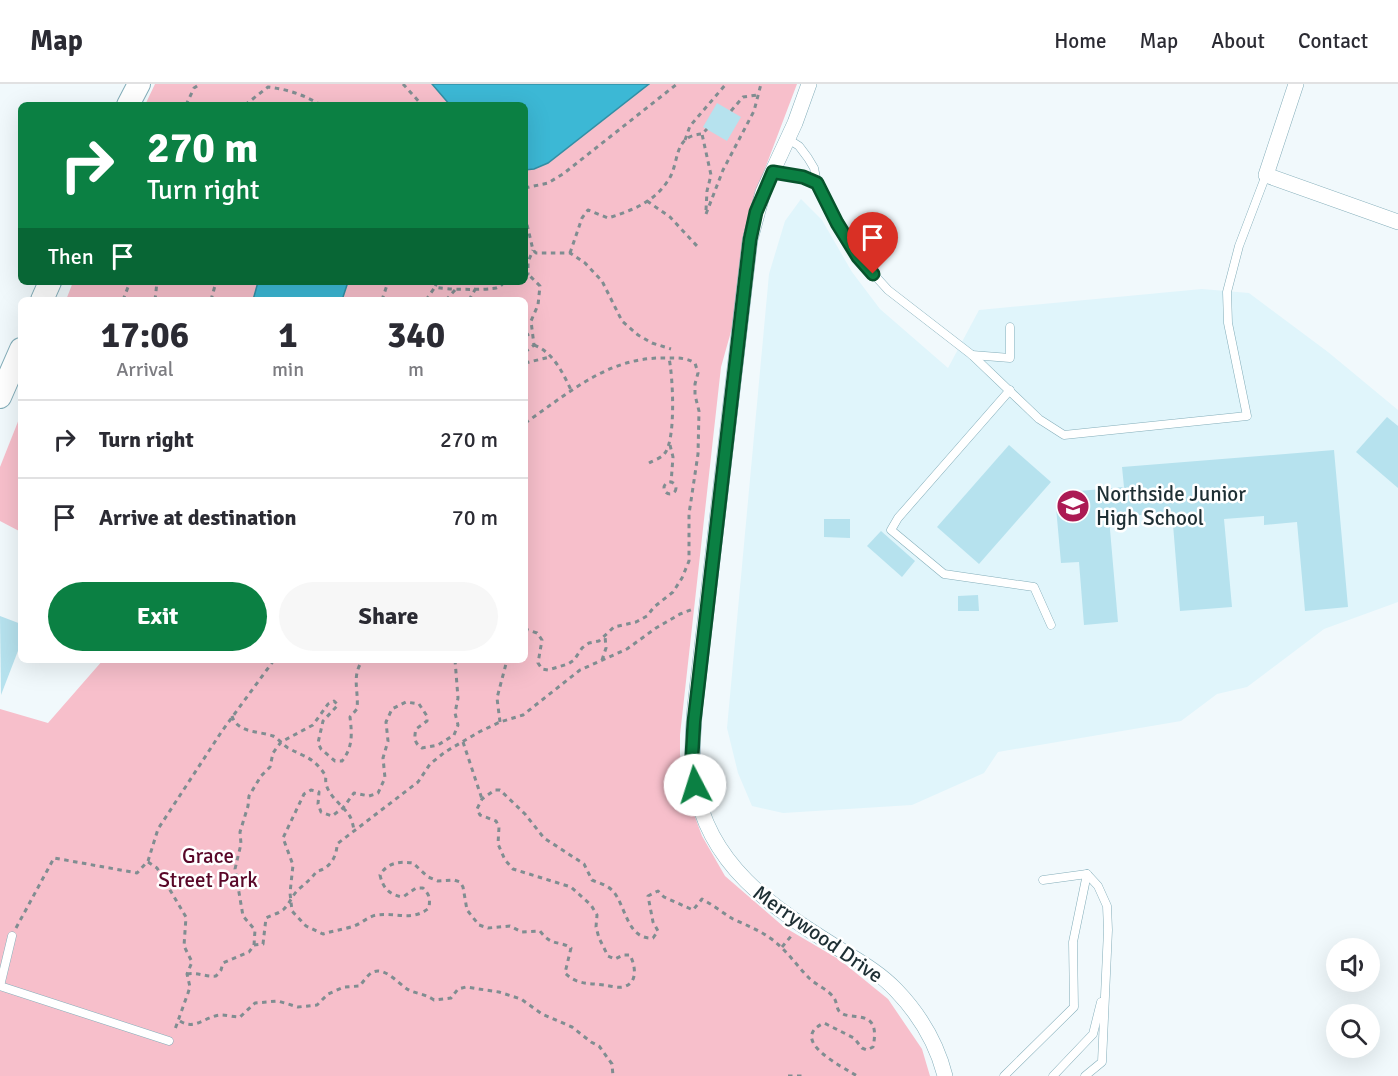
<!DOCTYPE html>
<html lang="en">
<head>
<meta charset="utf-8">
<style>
	:root { --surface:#fff; --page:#f7f7f7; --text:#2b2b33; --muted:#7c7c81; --line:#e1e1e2; --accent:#0b8043 }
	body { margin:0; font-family:Signika,sans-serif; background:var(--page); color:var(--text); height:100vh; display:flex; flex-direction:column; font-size:22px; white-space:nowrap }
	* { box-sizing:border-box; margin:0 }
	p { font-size:20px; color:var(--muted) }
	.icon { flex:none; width:33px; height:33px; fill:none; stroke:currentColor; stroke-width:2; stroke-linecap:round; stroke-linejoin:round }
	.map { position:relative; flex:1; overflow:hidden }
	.details { position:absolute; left:18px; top:213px; width:510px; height:366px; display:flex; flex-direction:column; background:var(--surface); border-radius:9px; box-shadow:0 6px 24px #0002 }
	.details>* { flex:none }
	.banner { position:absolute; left:18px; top:18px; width:510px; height:183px; border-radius:9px; box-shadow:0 6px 24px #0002; background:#0b8043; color:#fff; overflow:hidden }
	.fabs { position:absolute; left:1326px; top:854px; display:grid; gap:12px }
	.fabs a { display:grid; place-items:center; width:54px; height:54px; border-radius:50%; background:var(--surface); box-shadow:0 6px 24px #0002; font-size:30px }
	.pin { position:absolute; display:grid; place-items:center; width:51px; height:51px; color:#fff; margin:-62px -26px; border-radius:50% 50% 50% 0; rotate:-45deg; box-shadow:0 0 6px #0007 }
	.pin .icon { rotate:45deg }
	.me { position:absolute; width:66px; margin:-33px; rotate:355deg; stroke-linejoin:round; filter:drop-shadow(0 0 4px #0008) }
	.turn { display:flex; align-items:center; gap:21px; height:126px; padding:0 30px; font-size:27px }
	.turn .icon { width:78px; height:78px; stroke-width:2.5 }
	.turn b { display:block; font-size:42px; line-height:51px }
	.then { display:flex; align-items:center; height:57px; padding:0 30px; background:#0003; gap:12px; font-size:22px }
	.eta { display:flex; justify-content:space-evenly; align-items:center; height:102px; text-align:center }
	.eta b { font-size:36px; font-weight:700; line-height:42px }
	.action { display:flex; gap:12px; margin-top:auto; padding:12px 30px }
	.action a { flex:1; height:69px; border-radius:36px; background:var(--accent); color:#fff; font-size:24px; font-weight:700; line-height:69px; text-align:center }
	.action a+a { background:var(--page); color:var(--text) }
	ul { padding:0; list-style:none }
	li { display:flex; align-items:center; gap:18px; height:78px; padding:0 30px; border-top:2px solid var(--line) }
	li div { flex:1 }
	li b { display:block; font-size:22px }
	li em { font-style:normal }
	header { display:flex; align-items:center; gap:36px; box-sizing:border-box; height:84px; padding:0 30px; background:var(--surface); border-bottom:2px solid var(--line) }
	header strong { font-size:28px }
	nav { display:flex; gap:33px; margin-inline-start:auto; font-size:21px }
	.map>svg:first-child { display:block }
	.built { fill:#e0f5fb }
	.green { fill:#f7bfcb }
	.water { fill:#3cb8d5; stroke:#338fa5; stroke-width:1.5 }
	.building { fill:#b6e2ee }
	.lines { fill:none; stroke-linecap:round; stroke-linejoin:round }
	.lane-casing { stroke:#84aeba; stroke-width:9 }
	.street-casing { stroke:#84aeba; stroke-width:16 }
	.secondary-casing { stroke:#84aeba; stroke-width:24 }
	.path { stroke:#808d91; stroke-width:3; stroke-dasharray:4.5 4.5; stroke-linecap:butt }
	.lane { stroke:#fff; stroke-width:8 }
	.street { stroke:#fff; stroke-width:15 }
	.secondary { stroke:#fff; stroke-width:22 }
	.route-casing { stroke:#07532c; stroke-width:15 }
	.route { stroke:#0b8043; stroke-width:10 }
	.labels { text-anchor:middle; stroke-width:5; stroke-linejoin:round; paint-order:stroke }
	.poi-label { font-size:21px; fill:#1e2f34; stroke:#fff; text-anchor:start }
	.park-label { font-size:21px; fill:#590728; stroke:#fff }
	.street-label { font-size:21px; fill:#1e2f34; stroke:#fff }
</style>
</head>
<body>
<header>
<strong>Map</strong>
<nav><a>Home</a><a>Map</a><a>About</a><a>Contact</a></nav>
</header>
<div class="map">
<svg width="1398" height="992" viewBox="0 0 1398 992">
	<rect width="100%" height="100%" fill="#f1f9fc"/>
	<path class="built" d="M801 115 822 136 852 188 880 225 948 284 979 226 1202 205 1249 209 1328 268 1398 326V518L1324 545 1247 603 1217 610 1181 637 998 668 984 689 912 721 783 729 752 722 738 689 727 644 769 190 785 137Z"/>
	<g class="green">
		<path d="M155 0H797L749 127 732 244 721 283 680 651V671L691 722 702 752 725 792 784 843 840 876 888 915 922 965 930 992H0V625L48 639 103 576H525V216H66L73 198H525V21H145Z"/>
		<path d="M21 330V448L0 437V383Z"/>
	</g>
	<g class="water">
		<path d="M432 0H649L548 79 534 85 525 86V21H450Z"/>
		<path d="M258 198H348L342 216H253Z"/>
	</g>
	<g class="building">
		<path d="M717 19 741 33 727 57 703 43Z"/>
		<path d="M1387 333 1398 342V404L1356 368Z"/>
		<path d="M1009 361 1051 398 979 480 937 443Z"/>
		<path d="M1334 366 1348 523 1305 527 1297 438 1264 441V432L1224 435 1232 523 1180 527 1172 428 1109 434 1118 538 1084 541 1079 478 1061 479 1056 423 1069 422 1068 408 1124 403 1122 383Z"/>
		<path d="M824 435H850V454L824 453Z"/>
		<path d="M881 447 915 477 902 493 867 462Z"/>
		<path d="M978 511 979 527H958V512Z"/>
		<path d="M0 532 21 540V559L1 611Z"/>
	</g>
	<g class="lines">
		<defs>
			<g id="lane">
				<path d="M788 55 799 62 808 74 814 84 817 99 837 139 858 173 888 206 972 271 1039 335 1064 351 1247 332 1228 239 1227 208 1239 162 1266 91"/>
				<path d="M773 88 803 93 817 99"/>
				<path d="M972 271 1010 274V243"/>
				<path d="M1010 306 898 434 891 446 944 490 1034 503 1051 541"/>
				<path d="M1043 796 1087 790 1098 802 1107 822 1108 846 1102 978 1085 992"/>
				<path d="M0 902 169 957"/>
				<path d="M0 902 12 852"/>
				<path d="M1004 992 1074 923 1073 858 1087 790"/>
				<path d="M1053 992 1093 950 1101 918"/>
			</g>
			<g id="street">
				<path d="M809 0 795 39 763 108 750 156 695 623C693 649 691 674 695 700 708 781 772 823 836 863 857 876 879 888 896 906 919 930 937 960 945 992"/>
				<path d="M1296 0 1266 91 1398 138"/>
			</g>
			<g id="secondary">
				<path d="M128 21 139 0"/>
				<path d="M42 216 50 198"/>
				<path d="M0 313 21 265"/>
			</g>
		</defs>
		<use href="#lane" class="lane-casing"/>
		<use href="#street" class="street-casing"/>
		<use href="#secondary" class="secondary-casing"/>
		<g class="path">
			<path d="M403 0 422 21"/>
			<path d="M186 21 194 4 200 0"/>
			<path d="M245 21 268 3C287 5 304 11 321 21"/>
			<path d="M731 27 743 13 757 11"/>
			<path d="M685 56 690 42 726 0"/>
			<path d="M525 104 548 99 563 90 677 0"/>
			<path d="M647 117 670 133 697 162"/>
			<path d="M706 126 707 107 711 91 702 50 707 45"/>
			<path d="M706 130 723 86 754 27 761 0"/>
			<path d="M525 132 533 166 536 169H570L585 179 602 197 622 237 638 251 652 259 671 265"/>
			<path d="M570 169 582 134 588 126 608 134C630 127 653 119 667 98 681 80 671 52 702 50"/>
			<path d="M525 190H528V178L533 166"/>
			<path d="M437 198 435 203C444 206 488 206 496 204 501 202 501 202 504 198"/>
			<path d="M123 216 130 198"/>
			<path d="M155 216 157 198"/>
			<path d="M211 216 216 198"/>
			<path d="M382 216 388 198"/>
			<path d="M426 216 435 203"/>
			<path d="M446 216 455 206"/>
			<path d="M469 216 476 204"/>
			<path d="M525 252 532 249"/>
			<path d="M534 261C553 268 563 289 571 306"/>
			<path d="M525 268 534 261 531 237 538 221 540 202 528 190"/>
			<path d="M525 279 550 273"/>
			<path d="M525 339C569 309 608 273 664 274 676 274 685 273 695 279L698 289 695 300V311L699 327 698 370 689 430V477L682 494 673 508 654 523 647 532 636 538 614 543 599 557 589 559 582 564 574 576 568 580 548 586 542 585 538 579 542 556 537 549 525 545"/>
			<path d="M670 361 673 373 671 399"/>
			<path d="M649 379C654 376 662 374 665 369 676 354 673 293 669 274"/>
			<circle cx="670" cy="404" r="6"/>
			<path d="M455 576 458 614 455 629 458 641 454 651 438 661 422 664C414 659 414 654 416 645L427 637V632L419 620 406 618 392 625 386 638 388 657 383 674 385 694 378 709 369 712 354 709 343 724 332 732 321 728 318 720 319 708 311 706 304 710 283 754 293 781 290 809 292 827 306 842 323 850C332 847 341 846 351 843 360 841 368 832 377 831 395 828 412 838 429 824 430 815 430 811 423 804H416L403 813C390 811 383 805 380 791 387 779 399 777 413 779L428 793 438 797 454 796 460 798 463 803 467 826 479 841 488 844 510 842 522 848 540 847C552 863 559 856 571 864L565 889C577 901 589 899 604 901 610 902 618 904 623 903 639 899 635 881 630 871H623L615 875 608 872 599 854 596 843 597 831 591 821 571 803 513 785 505 776 498 760 499 743 496 737 480 731 477 725 482 715 495 706H500L525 730 544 754 584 780 592 796C599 799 607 801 613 807 626 822 627 856 653 854L658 847 653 838 648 812 658 807 664 813 693 826 702 815C713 821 723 829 733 835 746 841 759 846 770 854 786 865 796 881 809 894 816 901 829 906 834 914 837 918 836 923 839 927 849 939 882 921 873 963L867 966 862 964 854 954 824 939C787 956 843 983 857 992"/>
			<path d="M602 576 606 564 605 552"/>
			<path d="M232 632C237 649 259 647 273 652 278 654 283 661 288 664 307 674 313 673 326 692 323 709 341 719 349 731 352 735 353 741 354 746"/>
			<path d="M500 638 497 614 507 576"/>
			<path d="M463 658 482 715"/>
			<path d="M148 778 157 784 186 833 184 862 192 878 187 890 190 903 188 909 174 948"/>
			<path d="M16 844 54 774 137 789 148 777 158 745 222 647 274 576"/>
			<path d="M254 861 255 846 243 832 235 785 241 760 240 748 248 722 249 712 261 692 270 683 273 669 281 658 313 641 328 620 334 617 338 621 323 637 318 659 321 665 335 677H342C353 663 352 650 350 633L357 625C359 607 351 591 363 576"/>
			<path d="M782 863 792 851"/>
			<path d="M187 890C198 888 205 893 216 892L221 886 223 879 249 868 254 861 263 860 266 834C272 831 280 829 284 825 290 819 293 810 299 805 306 799 311 795 317 787 330 785 337 772 337 760L418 698 430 680 445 668 479 648 500 638 523 631 580 586 627 565 656 544 680 530 693 525"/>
			<path d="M180 937C195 947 205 932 221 931 227 931 234 933 240 933L255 919 278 917 298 923 317 921 328 910 344 903 360 902C363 898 368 890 373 888 385 883 398 899 407 905 415 910 424 909 434 916L451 914 458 905 466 903 499 908 521 915 542 930 572 943 591 958 599 962 612 980 613 992"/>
			<path d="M788 992H803"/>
		</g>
		<use href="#lane" class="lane"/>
		<use href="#street" class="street"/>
		<use href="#secondary" class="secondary"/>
	</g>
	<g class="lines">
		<defs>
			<path id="route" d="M695 701 692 672 694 638 750 156 756 128 773 88 803 93 817 99 837 139 858 173 873 190"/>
		</defs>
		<use href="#route" class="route-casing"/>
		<use href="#route" class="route"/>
	</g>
	<defs>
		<symbol id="school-disc" viewBox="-11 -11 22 22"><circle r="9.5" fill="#ac1b54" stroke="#fff"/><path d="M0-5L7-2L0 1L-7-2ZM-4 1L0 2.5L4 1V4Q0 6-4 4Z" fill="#fff"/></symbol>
	</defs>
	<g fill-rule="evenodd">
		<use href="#school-disc" x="1054" y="403" width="38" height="38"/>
	</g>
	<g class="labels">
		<g class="poi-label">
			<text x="1096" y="417">Northside Junior<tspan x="1096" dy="24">High School</tspan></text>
		</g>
		<g class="park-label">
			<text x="208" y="779">Grace<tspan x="208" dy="24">Street Park</tspan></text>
		</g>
		<g class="street-label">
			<text transform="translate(818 850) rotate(35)" y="7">Merrywood Drive</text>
		</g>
	</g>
</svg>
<div class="fabs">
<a><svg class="icon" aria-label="sound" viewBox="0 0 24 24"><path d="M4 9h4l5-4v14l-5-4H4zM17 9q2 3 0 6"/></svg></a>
<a><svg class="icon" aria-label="search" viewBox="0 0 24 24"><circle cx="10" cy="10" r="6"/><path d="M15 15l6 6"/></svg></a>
</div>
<div class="pin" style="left:873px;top:190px;background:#d93025"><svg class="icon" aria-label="arrive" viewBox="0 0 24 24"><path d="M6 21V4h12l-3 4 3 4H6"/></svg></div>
<svg class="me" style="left:695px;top:701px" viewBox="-20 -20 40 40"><circle r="19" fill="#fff"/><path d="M0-13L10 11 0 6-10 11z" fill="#0b8043"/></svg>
<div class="banner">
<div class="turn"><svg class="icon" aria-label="right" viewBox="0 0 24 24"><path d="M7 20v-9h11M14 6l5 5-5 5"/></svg><div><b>270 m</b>Turn right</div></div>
<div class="then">Then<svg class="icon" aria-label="arrive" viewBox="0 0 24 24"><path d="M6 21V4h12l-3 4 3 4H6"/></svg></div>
</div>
<section class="details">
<div class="eta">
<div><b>17:06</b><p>Arrival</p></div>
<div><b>1</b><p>min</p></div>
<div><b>340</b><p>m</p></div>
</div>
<ul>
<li><svg class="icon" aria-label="right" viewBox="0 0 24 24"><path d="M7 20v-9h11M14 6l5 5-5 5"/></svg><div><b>Turn right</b></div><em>270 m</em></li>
<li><svg class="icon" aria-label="arrive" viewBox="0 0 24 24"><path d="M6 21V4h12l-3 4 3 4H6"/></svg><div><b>Arrive at destination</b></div><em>70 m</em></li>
</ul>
<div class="action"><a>Exit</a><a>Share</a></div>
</section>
</div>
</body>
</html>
